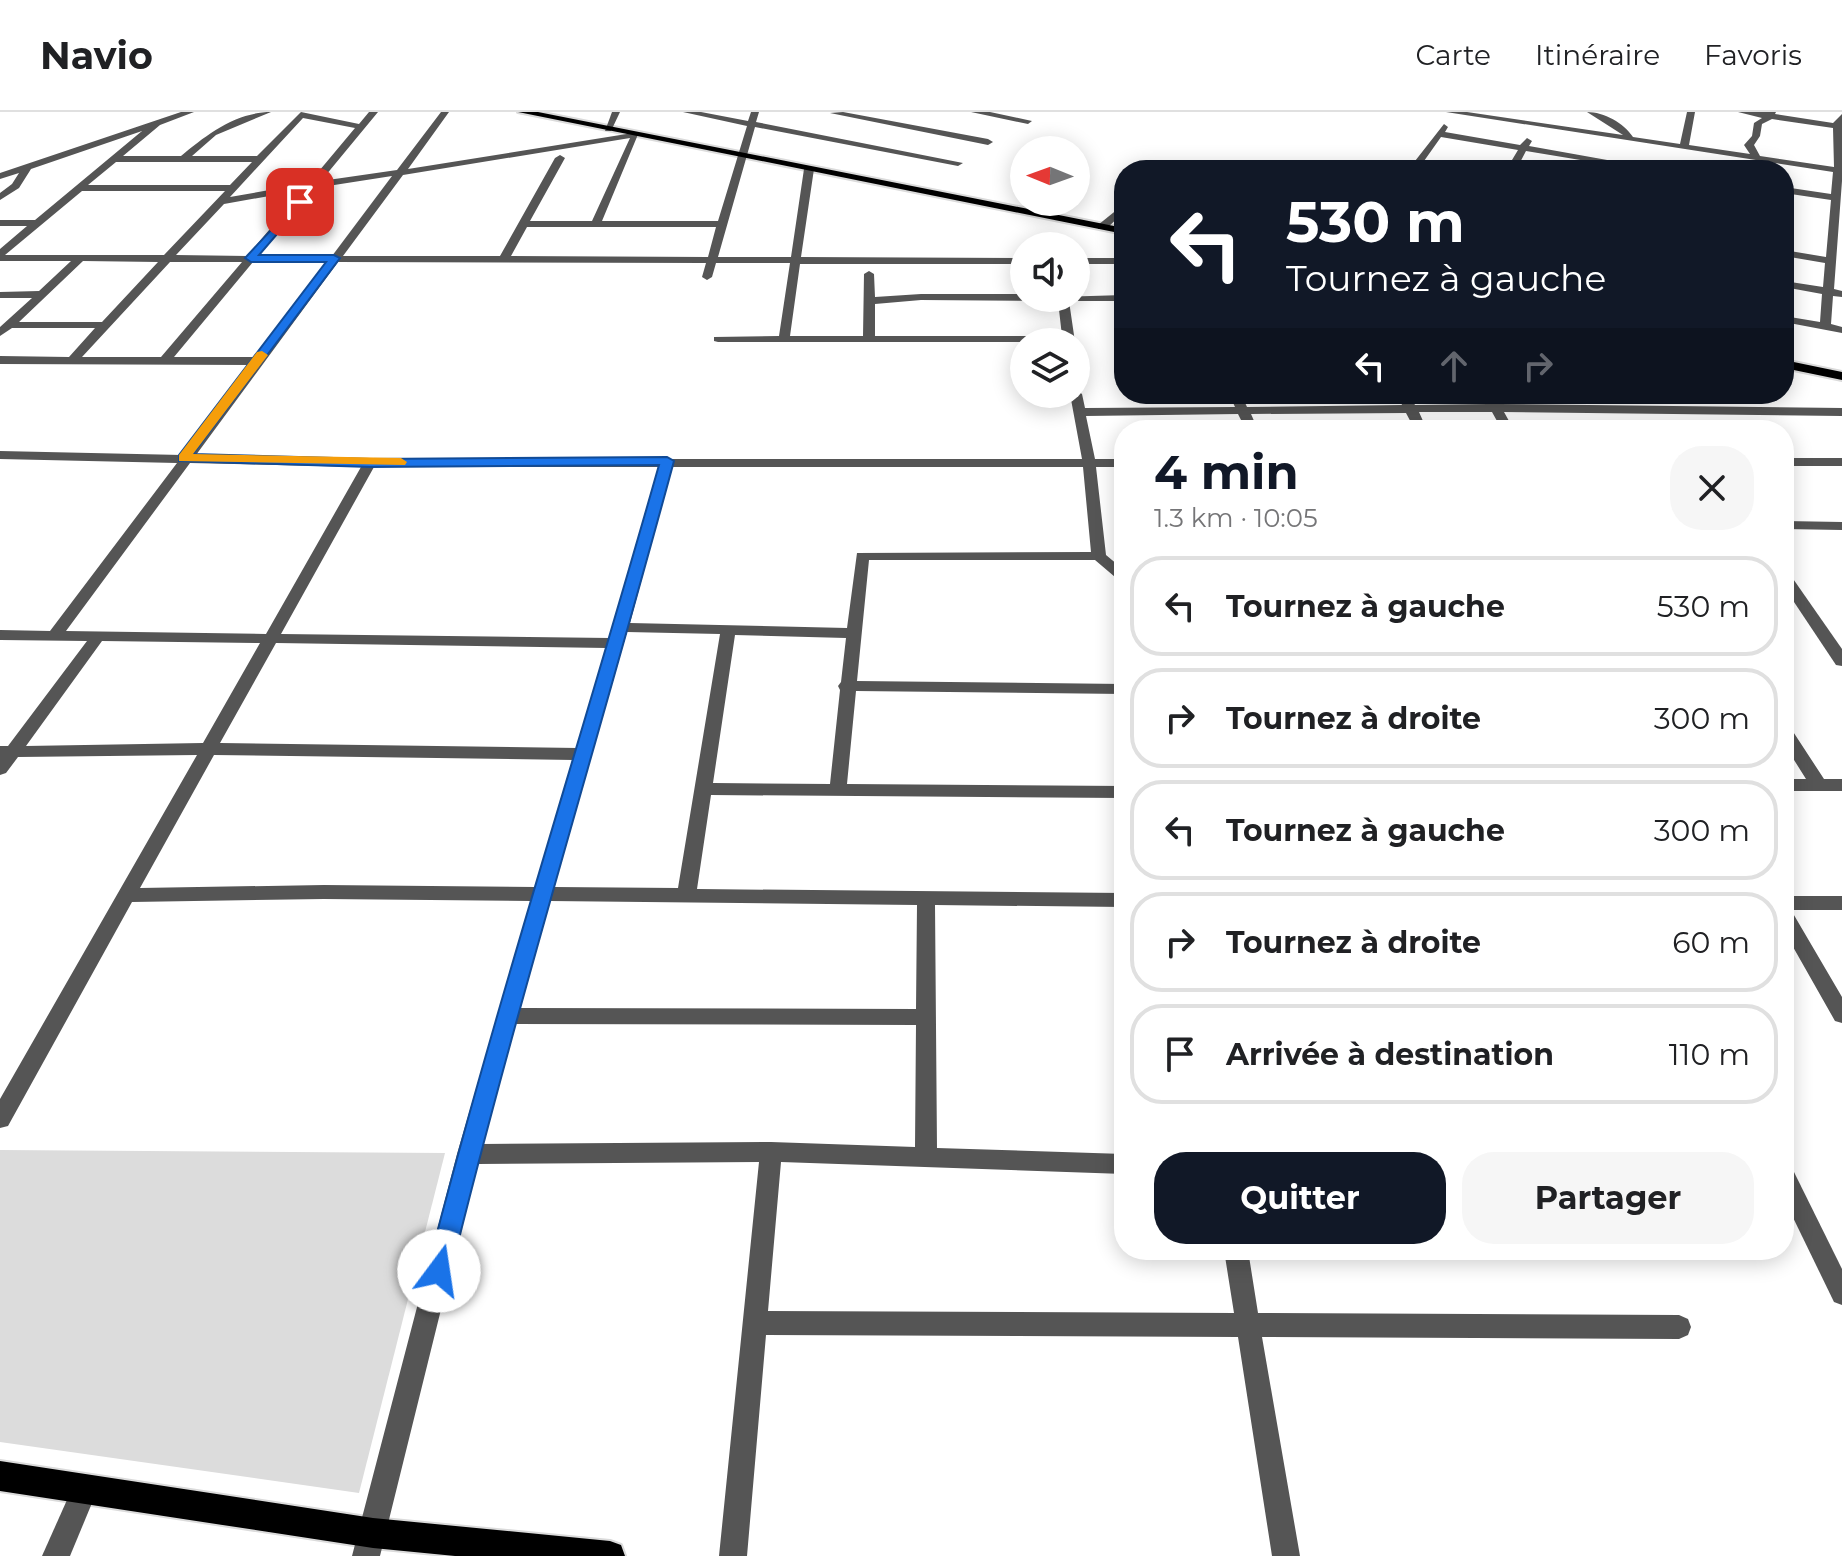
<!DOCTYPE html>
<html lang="fr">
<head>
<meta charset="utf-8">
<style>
	:root { --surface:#fff; --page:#f6f6f6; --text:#202124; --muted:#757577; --line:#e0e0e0; --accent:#111827 }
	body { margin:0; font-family:Montserrat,sans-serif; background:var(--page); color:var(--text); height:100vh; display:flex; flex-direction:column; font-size:30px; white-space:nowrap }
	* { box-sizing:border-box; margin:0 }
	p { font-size:26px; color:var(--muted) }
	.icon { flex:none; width:44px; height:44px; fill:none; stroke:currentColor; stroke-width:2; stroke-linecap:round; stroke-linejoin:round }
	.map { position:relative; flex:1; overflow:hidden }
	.drawer { position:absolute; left:1114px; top:308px; width:680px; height:840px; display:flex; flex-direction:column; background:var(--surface); border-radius:32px; box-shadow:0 4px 20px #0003 }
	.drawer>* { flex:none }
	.hud { position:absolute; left:1114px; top:48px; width:680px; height:244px; border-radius:32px; box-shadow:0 4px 20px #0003; background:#111827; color:#fff; overflow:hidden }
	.needle { width:52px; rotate:271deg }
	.buttons { position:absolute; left:1010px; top:24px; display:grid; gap:16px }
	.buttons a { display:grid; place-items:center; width:80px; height:80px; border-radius:50%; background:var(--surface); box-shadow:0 4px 20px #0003; font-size:40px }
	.pin { position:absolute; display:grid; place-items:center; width:68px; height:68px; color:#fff; margin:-34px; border-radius:16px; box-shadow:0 4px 12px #0006 }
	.me { position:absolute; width:88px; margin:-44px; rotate:14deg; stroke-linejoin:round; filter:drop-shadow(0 0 6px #0008) }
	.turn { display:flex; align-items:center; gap:28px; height:168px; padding:0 40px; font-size:36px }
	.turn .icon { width:104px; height:104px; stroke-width:2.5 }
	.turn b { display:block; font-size:56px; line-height:68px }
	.lanes { display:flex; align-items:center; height:76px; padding:0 40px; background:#0003; justify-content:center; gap:40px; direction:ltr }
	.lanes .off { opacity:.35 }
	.round { display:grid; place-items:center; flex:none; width:84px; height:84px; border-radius:32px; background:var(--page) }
	.headline { display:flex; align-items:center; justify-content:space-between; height:136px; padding:0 40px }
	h1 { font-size:48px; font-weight:700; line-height:60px; color:var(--accent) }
	.button { display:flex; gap:16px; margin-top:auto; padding:16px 40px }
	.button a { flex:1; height:92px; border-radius:32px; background:var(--accent); color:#fff; font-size:32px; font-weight:700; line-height:92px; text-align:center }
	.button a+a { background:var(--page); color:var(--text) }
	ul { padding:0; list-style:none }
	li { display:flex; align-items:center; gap:24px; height:100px; margin:0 16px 12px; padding:0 24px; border:4px solid var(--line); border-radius:32px }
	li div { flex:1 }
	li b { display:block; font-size:30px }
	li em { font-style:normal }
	header { display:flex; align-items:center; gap:48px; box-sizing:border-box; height:112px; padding:0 40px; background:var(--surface); border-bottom:2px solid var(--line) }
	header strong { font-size:38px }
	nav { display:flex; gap:44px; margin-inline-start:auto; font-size:28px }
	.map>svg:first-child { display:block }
	.green { fill:#dcdcdc }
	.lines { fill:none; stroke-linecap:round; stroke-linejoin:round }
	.major-casing { stroke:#dbdbdb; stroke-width:4 }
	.minor { fill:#555; fill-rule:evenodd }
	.major { fill:#000; fill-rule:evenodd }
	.route { fill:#1a73e8; stroke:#114b97; stroke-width:2 }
	.slow { fill:#f59e0b }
</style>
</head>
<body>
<header>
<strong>Navio</strong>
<nav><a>Carte</a><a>Itinéraire</a><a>Favoris</a></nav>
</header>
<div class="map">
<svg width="1842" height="1444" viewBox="0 0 1842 1444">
	<rect width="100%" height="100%" fill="#fff"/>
	<path class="green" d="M0 1038 445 1041 359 1381 0 1330Z"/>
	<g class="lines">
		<defs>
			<g id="major">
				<path d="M518 0H538L1124 116V122Z"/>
				<path d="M1784 248 1842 260V268L1784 256Z"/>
				<path d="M0 1349 373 1406 610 1429 621 1433 625 1444H455L373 1436 0 1379Z"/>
			</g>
		</defs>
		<use href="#major" class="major-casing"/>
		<g class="minor">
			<path d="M181 0H194L160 13 123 44H181C206 23 236 0 271 0L216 23 192 44H257L301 0 359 12 369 0H378L321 69 397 58 441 0H449L408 57 639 20 602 109H718L747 14 683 0H701L748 9 751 0H759L756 10 963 51 958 54 755 15 718 145H791L804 57 809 54 814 57 801 145 1024 146V152H800L790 224H863L864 162 869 159 874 162 875 185 921 182H1024V186L1124 183V189H1069L1075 230H718L714 229V225L779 224 790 151H716L712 165 707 168 702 165 706 151 338 150 196 343 370 347H1082L1070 282H1076V278L1082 282 1085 296 1235 295 1229 282H1241L1247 295 1402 293 1397 282H1409L1415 293 1488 292 1482 282H1494L1500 292 1842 296V304L1504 300 1514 318H1502L1492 300H1419L1427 318H1415L1406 301 1251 302 1258 318H1246L1238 302 1086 304 1095 347H1124V355H1096L1106 443 1124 458V481L1117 477 1115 465 1095 448H869L857 569 1124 572V582L856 579 847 672 1124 674V686L711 683 697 777 1124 781V795L935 793 937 1036 1124 1042V1062L781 1050 768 1199 1234 1201 1224 1138H1248L1258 1201 1679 1203 1688 1207 1691 1215 1688 1223 1679 1227 1262 1225 1300 1444H1272L1238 1225 766 1223 747 1444H719L759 1050 477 1052 380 1444H352L457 1042 531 789 324 787 132 790 8 1014 0 1016V987L197 643 18 645 6 661 0 663V634H8L87 529 0 528V518L50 519 177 351 0 347V339L182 343 251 253 0 252V244L69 245 95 216H12L0 224V215L32 186H0V180L39 179 71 149H0V137L27 114H0V108H35L142 19 31 57 19 76 0 88V81L12 72 19 61 0 67V61ZM303 6 355 16 309 71 230 85ZM630 26 592 109H530L565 46 560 43 555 46 500 144H343L403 63ZM116 50H252L230 73H88ZM392 64 332 144H259L315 76ZM303 78 247 144 176 143 224 92ZM82 79H225L164 143H5ZM527 115H716L708 145 511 144ZM83 149 158 150 102 210H19ZM170 150H242L161 245H82ZM253 150H328L256 245H174ZM921 188 1058 189 1062 224H875V192ZM190 351 361 355 266 522 66 519ZM374 355H659L610 526 281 522ZM672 355H1083L1091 440 857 441 847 516 630 511ZM627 520 720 522 678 776 554 775ZM735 523 846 526 841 570 838 574 840 578 830 672 713 671ZM102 529 260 531 203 631 26 634ZM276 531 607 536 578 636 220 631ZM214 643 574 648 535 775 324 773 140 776ZM550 789 917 793 916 897 520 896ZM515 912 916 913 915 1035 771 1030 482 1032Z"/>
			<path d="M612 0H620L611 19H605Z"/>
			<path d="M843 0 988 27 993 30 988 33 830 1Z"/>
			<path d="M971 0H990L1032 9 1028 12Z"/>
			<path d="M1446 0H1467L1623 23 1587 0C1604 0 1624 11 1633 25L1680 32 1687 0H1695L1689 33 1750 42 1744 33 1752 24 1754 11 1762 6 1738 0H1776L1775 2 1833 11 1842 2V69L1834 177 1842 179V185L1833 184 1831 212 1842 215V221L1784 210V204L1820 210 1822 182 1784 175V169L1823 175 1825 151 1784 144V138L1826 145 1831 88 1784 81V75L1831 82 1833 60ZM1772 7 1833 16 1834 55 1760 44 1754 33 1760 24 1762 12Z"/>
			<path d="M1444 12 1448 15 1445 20 1520 33 1527 26 1532 29 1529 34 1663 58H1641L1526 39 1516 58H1506L1518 38 1441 25 1424 49 1467 58 1420 54 1418 58H1408Z"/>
			<path d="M1124 92V100L1106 117H1098V113Z"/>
			<rect x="1076" y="146" width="48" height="6"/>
			<rect x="1784" y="346" width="58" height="8"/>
			<path d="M1784 409 1842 410V418L1784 417Z"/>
			<path d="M1784 460 1789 461 1842 537V554L1836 553 1784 475Z"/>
			<path d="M1784 613 1790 615 1824 667H1842V679H1784V667H1806L1784 632Z"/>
			<path d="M1784 784H1842V798H1791L1842 885V911L1835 909 1784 819Z"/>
			<path d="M1784 1053 1792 1056 1842 1157V1193L1834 1190 1784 1087Z"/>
			<path d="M84 1366 93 1370 97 1379 70 1444H42L75 1370Z"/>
		</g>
		<use href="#major" class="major"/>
	</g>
	<path class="route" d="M300 87 303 92 259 143H334L340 146 193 342 370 347 667 345 674 349C601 619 518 887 451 1159L447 1167 439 1170 430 1167 427 1159C497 888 583 622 659 353L370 355 179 349V343L326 150H251L245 146Z"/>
	<path class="slow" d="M262 239 268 243 193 342 401 346 407 350 405 353 179 349V343L257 240Z"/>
</svg>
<div class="buttons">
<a><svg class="needle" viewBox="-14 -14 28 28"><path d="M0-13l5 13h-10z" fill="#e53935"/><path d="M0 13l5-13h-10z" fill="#757577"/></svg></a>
<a><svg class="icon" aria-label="sound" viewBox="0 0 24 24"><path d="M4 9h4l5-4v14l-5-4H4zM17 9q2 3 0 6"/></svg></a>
<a><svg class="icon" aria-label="layers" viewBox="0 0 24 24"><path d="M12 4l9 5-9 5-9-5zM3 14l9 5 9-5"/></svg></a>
</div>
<div class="pin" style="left:300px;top:90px;background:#d93025"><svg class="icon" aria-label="arrive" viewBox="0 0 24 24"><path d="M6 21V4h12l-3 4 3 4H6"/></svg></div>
<svg class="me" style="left:439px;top:1159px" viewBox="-20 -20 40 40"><circle r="19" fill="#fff"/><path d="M0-13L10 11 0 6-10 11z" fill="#1a73e8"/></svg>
<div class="hud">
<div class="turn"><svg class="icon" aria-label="left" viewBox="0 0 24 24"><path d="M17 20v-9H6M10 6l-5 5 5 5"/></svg><div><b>530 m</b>Tournez à gauche</div></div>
<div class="lanes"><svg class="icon" aria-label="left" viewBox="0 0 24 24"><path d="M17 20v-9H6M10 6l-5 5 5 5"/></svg><svg class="icon off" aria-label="ahead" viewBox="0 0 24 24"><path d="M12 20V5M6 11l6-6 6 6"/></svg><svg class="icon off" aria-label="right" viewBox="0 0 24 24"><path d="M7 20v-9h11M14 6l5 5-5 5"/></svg></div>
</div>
<section class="drawer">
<div class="headline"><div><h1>4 min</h1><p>1.3 km · 10:05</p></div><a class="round"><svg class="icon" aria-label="close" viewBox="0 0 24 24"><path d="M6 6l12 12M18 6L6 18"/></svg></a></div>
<ul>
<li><svg class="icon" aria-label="left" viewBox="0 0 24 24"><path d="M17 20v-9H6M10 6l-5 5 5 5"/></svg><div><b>Tournez à gauche</b></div><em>530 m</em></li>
<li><svg class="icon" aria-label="right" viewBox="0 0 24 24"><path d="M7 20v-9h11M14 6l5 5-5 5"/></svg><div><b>Tournez à droite</b></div><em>300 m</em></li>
<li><svg class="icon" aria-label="left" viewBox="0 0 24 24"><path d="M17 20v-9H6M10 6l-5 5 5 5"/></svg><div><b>Tournez à gauche</b></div><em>300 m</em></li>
<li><svg class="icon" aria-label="right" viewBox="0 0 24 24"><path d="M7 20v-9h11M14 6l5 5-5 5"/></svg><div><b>Tournez à droite</b></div><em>60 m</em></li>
<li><svg class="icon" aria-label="arrive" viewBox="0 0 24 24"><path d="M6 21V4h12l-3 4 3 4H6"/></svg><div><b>Arrivée à destination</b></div><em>110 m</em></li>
</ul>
<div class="button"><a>Quitter</a><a>Partager</a></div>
</section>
</div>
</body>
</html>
